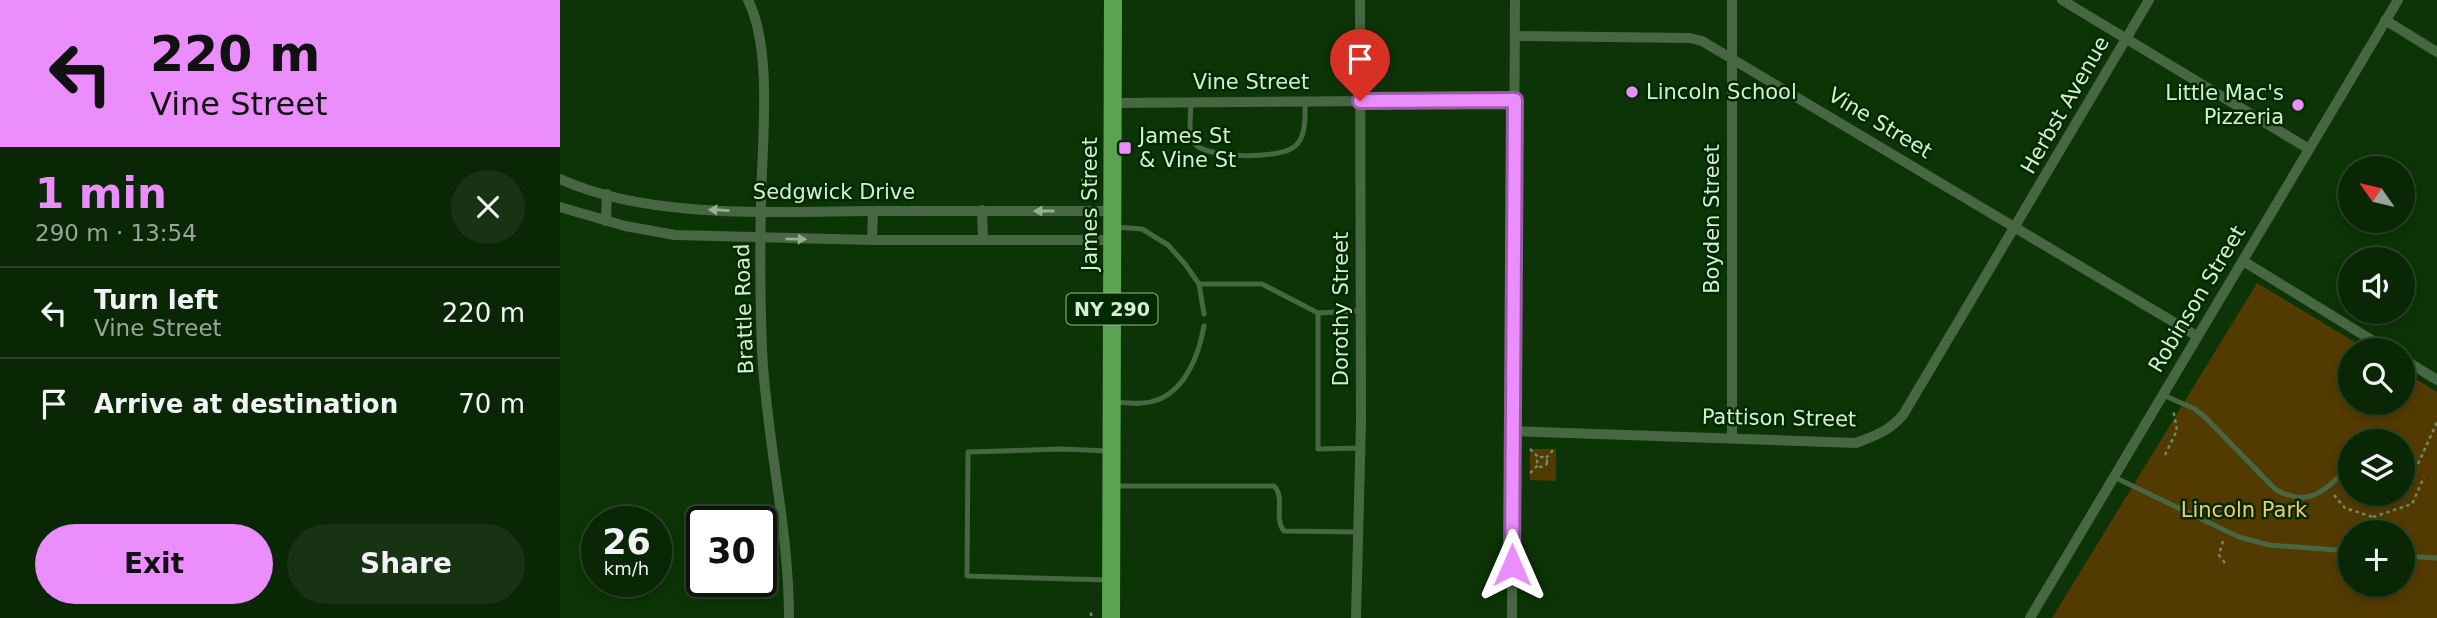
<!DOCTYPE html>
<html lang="en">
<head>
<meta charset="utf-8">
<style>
	:root { --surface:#092704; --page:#173313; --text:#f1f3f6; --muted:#99a59a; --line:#294426; --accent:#eb8dfc }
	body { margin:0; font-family:"DejaVu Sans",sans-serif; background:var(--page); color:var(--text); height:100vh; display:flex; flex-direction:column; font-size:26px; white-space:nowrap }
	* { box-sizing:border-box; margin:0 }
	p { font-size:23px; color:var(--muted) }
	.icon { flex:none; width:38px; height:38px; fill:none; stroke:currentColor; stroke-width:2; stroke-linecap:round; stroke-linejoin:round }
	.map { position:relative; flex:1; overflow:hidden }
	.side { display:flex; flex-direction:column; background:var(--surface); width:560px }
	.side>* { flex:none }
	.guide { background:#eb8dfc; color:#111; overflow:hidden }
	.needle { width:46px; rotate:304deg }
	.buttons { position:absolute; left:1778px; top:156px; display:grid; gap:14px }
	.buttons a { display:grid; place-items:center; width:77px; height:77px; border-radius:50%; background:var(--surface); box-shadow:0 4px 10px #0003,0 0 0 2px var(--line); font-size:35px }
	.speed { position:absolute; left:21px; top:506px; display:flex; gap:14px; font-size:35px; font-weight:700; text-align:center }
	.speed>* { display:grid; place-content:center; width:91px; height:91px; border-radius:50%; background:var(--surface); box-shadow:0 4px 10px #0003,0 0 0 2px var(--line); line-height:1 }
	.speed small { font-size:18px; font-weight:400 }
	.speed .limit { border:4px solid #111; border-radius:10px; background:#fff; color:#111 }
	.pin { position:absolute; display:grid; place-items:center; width:60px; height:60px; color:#fff; margin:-72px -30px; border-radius:50% 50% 50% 0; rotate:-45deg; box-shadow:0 0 7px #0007 }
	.pin .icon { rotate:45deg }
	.me { position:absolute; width:77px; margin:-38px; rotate:0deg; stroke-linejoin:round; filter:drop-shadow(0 0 5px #0008) }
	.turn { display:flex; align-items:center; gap:24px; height:147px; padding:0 35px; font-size:32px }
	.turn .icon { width:91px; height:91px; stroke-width:2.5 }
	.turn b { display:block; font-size:49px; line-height:60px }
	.round { display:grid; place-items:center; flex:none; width:74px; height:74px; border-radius:37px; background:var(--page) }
	.summary { display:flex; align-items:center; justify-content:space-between; height:119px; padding:0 35px }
	h1 { font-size:42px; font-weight:700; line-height:52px; color:var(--accent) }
	.primary-button { display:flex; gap:14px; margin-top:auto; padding:14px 35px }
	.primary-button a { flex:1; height:80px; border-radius:42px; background:var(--accent); color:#111; font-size:28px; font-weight:700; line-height:80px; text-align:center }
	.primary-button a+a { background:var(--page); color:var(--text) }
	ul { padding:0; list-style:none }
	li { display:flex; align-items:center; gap:21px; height:91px; padding:0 35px; border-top:2px solid var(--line) }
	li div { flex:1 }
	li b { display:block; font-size:26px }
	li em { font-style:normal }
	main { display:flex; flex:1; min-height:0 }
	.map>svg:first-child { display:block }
	.green { fill:#533a00; fill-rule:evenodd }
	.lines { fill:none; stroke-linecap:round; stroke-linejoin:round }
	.path { stroke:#6c8c67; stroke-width:2.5; stroke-dasharray:3.5 3.5; stroke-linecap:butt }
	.service { stroke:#466741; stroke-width:5 }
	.minor { stroke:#466741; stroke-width:10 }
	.primary { stroke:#5ba351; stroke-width:18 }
	.oneway { fill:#96b191 }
	.route-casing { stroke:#995ca4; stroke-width:18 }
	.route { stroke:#eb8dfc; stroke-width:12 }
	.poi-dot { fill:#eb8dfc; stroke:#012a00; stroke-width:2.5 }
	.labels { text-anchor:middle; stroke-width:5; stroke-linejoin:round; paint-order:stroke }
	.shield { fill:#012a00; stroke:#97b394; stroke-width:2 }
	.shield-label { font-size:19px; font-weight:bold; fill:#d7eed3 }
	.street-label { font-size:21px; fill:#d7eed3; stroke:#012a00 }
	.poi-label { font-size:21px; fill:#d7eed3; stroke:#012a00; text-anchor:start }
	.park-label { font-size:21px; fill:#f6c875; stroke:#012a00 }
</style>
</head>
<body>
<main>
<section class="side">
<div class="guide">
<div class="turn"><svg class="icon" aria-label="left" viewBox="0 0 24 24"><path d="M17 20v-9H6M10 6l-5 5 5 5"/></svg><div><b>220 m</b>Vine Street</div></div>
</div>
<div class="summary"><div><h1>1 min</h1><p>290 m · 13:54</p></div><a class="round"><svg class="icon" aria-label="close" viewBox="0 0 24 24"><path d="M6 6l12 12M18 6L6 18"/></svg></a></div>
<ul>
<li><svg class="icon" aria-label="left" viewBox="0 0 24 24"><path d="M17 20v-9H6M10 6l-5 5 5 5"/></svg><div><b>Turn left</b><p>Vine Street</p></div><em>220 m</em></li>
<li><svg class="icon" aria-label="arrive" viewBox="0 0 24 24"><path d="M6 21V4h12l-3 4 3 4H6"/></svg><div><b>Arrive at destination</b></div><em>70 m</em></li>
</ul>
<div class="primary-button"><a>Exit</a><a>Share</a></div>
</section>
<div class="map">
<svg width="1877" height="618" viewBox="0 0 1877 618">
	<rect width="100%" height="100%" fill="#0c3406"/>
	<g class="green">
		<path d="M1697 283 1808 350H1790V402H1843V371L1877 392V618H1492ZM1790 441H1843V494H1790ZM1790 532H1843V584H1790Z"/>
		<path d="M970 449H996V481L970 480Z"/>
	</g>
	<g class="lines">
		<g class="path">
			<path d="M521 180H534"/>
			<path d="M970 449 979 458"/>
			<path d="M1605 455 1617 430 1613 409"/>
			<circle cx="982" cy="462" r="5"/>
			<path d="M986 458 994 449"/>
			<path d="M1858 464 1877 422"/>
			<path d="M970 473 978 465"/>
			<path d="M1774 495 1785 508 1813 517 1811 532"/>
			<path d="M1813 517 1852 504 1864 477"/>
			<path d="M1663 541 1659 555 1665 563"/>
			<path d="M531 616V612"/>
		</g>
		<g class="service">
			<path d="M631 102C631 113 627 135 635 144 648 159 719 159 734 147 747 137 745 116 745 101"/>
			<path d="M556 227 582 229 608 245 625 264 639 284 644 314"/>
			<path d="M639 284H702L758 313 800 311"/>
			<path d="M758 313V449L800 448"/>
			<path d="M1603 395 1635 409 1645 417 1715 489C1750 510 1765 489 1790 466"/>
			<path d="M555 402C567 403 582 405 594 401 625 392 639 355 644 326"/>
			<path d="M548 451 502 449 408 452 407 576 549 580"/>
			<path d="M1843 468 1854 473"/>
			<path d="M1554 477 1679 537 1709 545 1790 551"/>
			<path d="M555 486H714C726 498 713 518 724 531L798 532"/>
			<path d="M1843 556 1877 558"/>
		</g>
		<g class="minor">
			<path d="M188 0C213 50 202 143 201 200 200 249 200 299 202 349 206 439 229 527 229 618"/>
			<path d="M1172 0V437"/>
			<path d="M1502 0 1749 149"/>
			<path d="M1825 20 1877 52"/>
			<path d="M955 36 1130 38 1142 41 1637 336"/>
			<path d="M553 103 955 100"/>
			<path d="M0 179C88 219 212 212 306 211 388 211 470 211 553 211"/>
			<path d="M0 207 65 226 115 235 312 240H552"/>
			<path d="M422 210 423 239"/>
			<path d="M46 221 47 194"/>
			<path d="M312 240 313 211"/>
			<path d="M1683 261 1828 350"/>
			<path d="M1843 359 1877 380"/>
			<path d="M953 431 1296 443C1315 436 1329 431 1343 415L1589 0"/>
			<path d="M796 618 801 422 800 0"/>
			<path d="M952 618 955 0"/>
			<path d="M1470 618 1838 0"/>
		</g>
		<path class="primary" d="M551 618 553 0"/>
	</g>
	<defs><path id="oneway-solid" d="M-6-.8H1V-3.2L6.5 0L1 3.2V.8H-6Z" transform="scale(1.75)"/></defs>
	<g class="oneway">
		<use href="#oneway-solid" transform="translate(159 210) rotate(-177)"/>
		<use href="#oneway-solid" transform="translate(484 211) rotate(-180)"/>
		<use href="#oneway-solid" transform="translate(236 239) rotate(1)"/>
	</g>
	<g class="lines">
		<defs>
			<path id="route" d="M800 101 955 100 952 565"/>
		</defs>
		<use href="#route" class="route-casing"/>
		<use href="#route" class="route"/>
	</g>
	<g class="poi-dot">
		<circle cx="1072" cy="92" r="7"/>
		<circle cx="1738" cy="105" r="7"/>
		<rect x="558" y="141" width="14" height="14" rx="3.5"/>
	</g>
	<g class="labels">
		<rect class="shield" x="506.5" y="293.5" width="91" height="31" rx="5"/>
		<g class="shield-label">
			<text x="552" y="316">NY 290</text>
		</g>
		<g class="street-label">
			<text x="691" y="89">Vine Street</text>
			<text transform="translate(1505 105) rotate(-60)" y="7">Herbst Avenue</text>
			<text transform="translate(1320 123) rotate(31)" y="7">Vine Street</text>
			<text x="274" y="199">Sedgwick Drive</text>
			<text transform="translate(530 204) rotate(-90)" y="7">James Street</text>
			<text transform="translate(1152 219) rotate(-90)" y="7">Boyden Street</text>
			<text transform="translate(1637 299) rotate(-59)" y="7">Robinson Street</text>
			<text transform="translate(184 309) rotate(-92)" y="7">Brattle Road</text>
			<text transform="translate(781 309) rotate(-90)" y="7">Dorothy Street</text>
			<text transform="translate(1219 418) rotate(1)" y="7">Pattison Street</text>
		</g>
		<g class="poi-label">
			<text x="1086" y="99">Lincoln School</text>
			<text x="1724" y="100" text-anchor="end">Little Mac's<tspan x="1724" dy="24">Pizzeria</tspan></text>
			<text x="579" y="143">James St<tspan x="579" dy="24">&amp; Vine St</tspan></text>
		</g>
		<g class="park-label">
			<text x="1684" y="517">Lincoln Park</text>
		</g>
	</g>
</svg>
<div class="buttons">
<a><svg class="needle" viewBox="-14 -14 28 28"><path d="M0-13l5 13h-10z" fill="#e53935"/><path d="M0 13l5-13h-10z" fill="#99a59a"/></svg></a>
<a><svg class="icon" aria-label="sound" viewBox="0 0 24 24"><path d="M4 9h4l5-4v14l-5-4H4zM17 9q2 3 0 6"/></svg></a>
<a><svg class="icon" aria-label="search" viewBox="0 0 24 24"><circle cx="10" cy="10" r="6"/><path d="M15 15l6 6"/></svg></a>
<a><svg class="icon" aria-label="layers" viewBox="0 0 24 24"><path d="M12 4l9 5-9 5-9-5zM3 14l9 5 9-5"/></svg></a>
<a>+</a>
</div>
<div class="speed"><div>26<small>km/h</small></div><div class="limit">30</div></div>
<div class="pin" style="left:800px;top:101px;background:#d93025"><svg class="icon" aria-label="arrive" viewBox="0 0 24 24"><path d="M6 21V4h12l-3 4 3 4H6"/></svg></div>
<svg class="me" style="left:952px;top:565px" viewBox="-20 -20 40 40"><path d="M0-17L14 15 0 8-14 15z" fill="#eb8dfc" stroke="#fff" stroke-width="4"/></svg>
</div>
</main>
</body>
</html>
